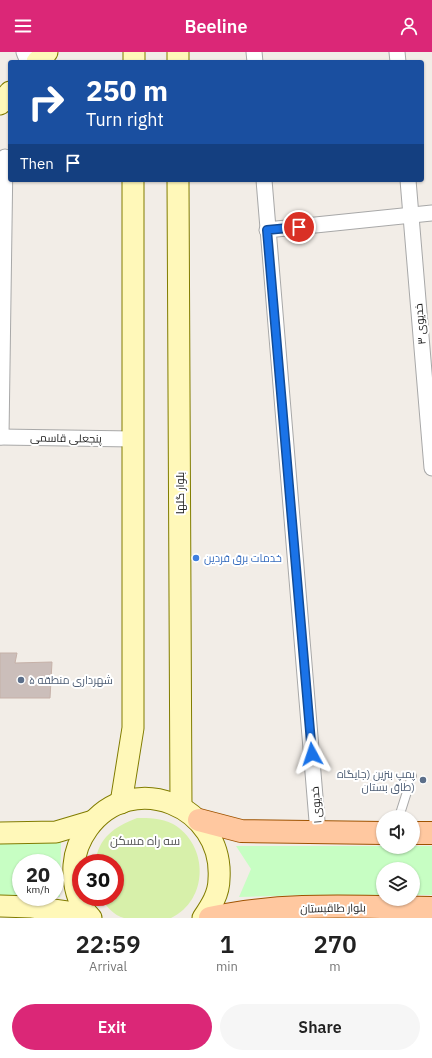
<!DOCTYPE html>
<html lang="en">
<head>
<meta charset="utf-8">
<style>
	:root { --surface:#fff; --page:#f6f6f6; --text:#222; --muted:#767676; --accent:#db2777 }
	body { margin:0; font-family:"IBM Plex Sans",Cairo,sans-serif; background:var(--page); color:var(--text); height:100vh; display:flex; flex-direction:column; font-size:15px; white-space:nowrap }
	* { box-sizing:border-box; margin:0 }
	p { font-size:13px; color:var(--muted) }
	.icon { flex:none; width:22px; height:22px; fill:none; stroke:currentColor; stroke-width:2; stroke-linecap:round; stroke-linejoin:round }
	.map { position:relative; height:866px; overflow:hidden }
	.details { display:flex; flex-direction:column; background:var(--surface); flex:1 }
	.details>* { flex:none }
	.top-card { position:absolute; left:8px; top:8px; width:416px; height:122px; border-radius:4px; box-shadow:0 1px 3px #0004; background:#1a4fa0; color:#fff; overflow:hidden }
	.buttons { position:absolute; left:376px; top:758px; display:grid; gap:8px }
	.buttons a { display:grid; place-items:center; width:44px; height:44px; border-radius:50%; background:var(--surface); box-shadow:0 1px 3px #0004; font-size:20px }
	.speed { position:absolute; left:12px; top:802px; display:flex; gap:8px; font-size:20px; font-weight:700; text-align:center }
	.speed>* { display:grid; place-content:center; width:52px; height:52px; border-radius:50%; background:var(--surface); box-shadow:0 1px 3px #0004; line-height:1 }
	.speed small { font-size:10px; font-weight:400 }
	.speed .limit { border:6px solid #d22; background:#fff; color:#111 }
	.pin { position:absolute; display:grid; place-items:center; width:34px; height:34px; color:#fff; margin:-17px; border:2px solid #fff; border-radius:50%; box-shadow:0 1px 4px #0007 }
	.me { position:absolute; width:44px; margin:-22px; rotate:355deg; stroke-linejoin:round; filter:drop-shadow(0 0 3px #0008) }
	.turn { display:flex; align-items:center; gap:14px; height:84px; padding:0 12px; font-size:18px }
	.turn .icon { width:52px; height:52px; stroke-width:2.5 }
	.turn b { display:block; font-size:28px; line-height:34px }
	.then { display:flex; align-items:center; height:38px; padding:0 12px; background:#0003; gap:8px; font-size:15px }
	.eta { display:flex; justify-content:space-evenly; align-items:center; height:68px; text-align:center }
	.eta b { font-size:24px; font-weight:600; line-height:28px }
	.primary-button { display:flex; gap:8px; margin-top:auto; padding:8px 12px }
	.primary-button a { flex:1; height:46px; border-radius:24px; background:var(--accent); color:#fff; font-size:16px; font-weight:600; line-height:46px; text-align:center }
	.primary-button a+a { background:var(--page); color:var(--text) }
	header { display:flex; justify-content:space-between; align-items:center; height:52px; padding:0 12px; background:var(--accent); color:#fff; font-size:18px; font-weight:600 }
	.map>svg:first-child { display:block }
	.grass { fill:#d7f0aa }
	.park { fill:#c7fec3 }
	.building { fill:#cbbeba; stroke:#c6b1a8 }
	.lines { fill:none; stroke-linecap:round; stroke-linejoin:round }
	.lane-casing { stroke:#a8a8a8; stroke-width:10 }
	.street-casing { stroke:#a8a8a8; stroke-width:17 }
	.secondary-casing { stroke:#817c00; stroke-width:23 }
	.primary-casing { stroke:#9f5300; stroke-width:24 }
	.lane { stroke:#fff; stroke-width:8 }
	.street { stroke:#fff; stroke-width:15 }
	.secondary { stroke:#fff8b9; stroke-width:21 }
	.primary { stroke:#ffc8a0; stroke-width:22 }
	.route-casing { stroke:#114b97; stroke-width:10 }
	.route { stroke:#1a73e8; stroke-width:7 }
	.shop-dot { fill:#3f7fe0; stroke:#fff; stroke-width:1.5 }
	.service-dot { fill:#5c6f8a; stroke:#fff; stroke-width:1.5 }
	.labels { text-anchor:middle; stroke-width:4; stroke-linejoin:round; paint-order:stroke }
	.street-label { font-size:11px; fill:#212121; stroke:#fff }
	.shop-label { font-size:11px; fill:#366cbe; stroke:#fff; text-anchor:start }
	.service-label { font-size:11px; fill:#4e5e75; stroke:#fff; text-anchor:start }
	.neighbourhood-label { font-size:12px; fill:#545454; stroke:#fff }
</style>
</head>
<body>
<header><svg class="icon" aria-label="menu" viewBox="0 0 24 24"><path d="M4 6h16M4 12h16M4 18h16"/></svg>Beeline<svg class="icon" aria-label="person" viewBox="0 0 24 24"><circle cx="12" cy="8" r="4"/><path d="M4 21q1-7 8-7t8 7"/></svg></header>
<div class="map">
<svg width="432" height="866" viewBox="0 0 432 866">
	<rect width="100%" height="100%" fill="#f2ede7"/>
	<path class="grass" d="M137 766C149 766 161 766 173 772 209 793 209 848 171 866 158 866 136 866 124 866 114 864 105 853 101 845H115V811H95C99 785 114 775 137 766Z"/>
	<g class="park">
		<path d="M0 789H61L60 845H55V811H21V845H48H0Z"/>
		<path d="M236 794H432V843H413V817H383V843H315L239 845 251 817Z"/>
	</g>
	<path class="building" d="M0 601H17L15 611 52 610 50 646H0Z"/>
	<g class="lines">
		<defs>
			<path id="lane" d="M399 765 412 724"/>
			<g id="street">
				<path d="M24 0 28 10"/>
				<path d="M254 0 255 10"/>
				<path d="M397 0 398 10"/>
				<path d="M264 128 318 781"/>
				<path d="M408 128 432 416"/>
				<path d="M267 178 432 161"/>
				<path d="M0 385 133 387"/>
				<path d="M1 385 5 105"/>
			</g>
			<g id="secondary">
				<path d="M178 0V10"/>
				<path d="M37 10 47 0"/>
				<path d="M134 10V0"/>
				<path d="M0 52 10 40"/>
				<path d="M178 128 181 755"/>
				<path d="M121 751 133 676V128"/>
				<path d="M0 781 56 780 93 769"/>
				<path d="M0 854 32 855 88 863"/>
				<path d="M91 866C77 852 73 831 74 813 75 799 80 787 88 776 132 716 224 754 219 827 219 842 211 854 203 866"/>
			</g>
			<g id="primary">
				<path d="M199 768 241 779 383 781"/>
				<path d="M413 781H432"/>
				<path d="M210 866C282 850 358 855 432 856"/>
			</g>
		</defs>
		<use href="#lane" class="lane-casing"/>
		<use href="#street" class="street-casing"/>
		<use href="#secondary" class="secondary-casing"/>
		<use href="#primary" class="primary-casing"/>
		<use href="#lane" class="lane"/>
		<use href="#street" class="street"/>
		<use href="#secondary" class="secondary"/>
		<use href="#primary" class="primary"/>
	</g>
	<g class="lines">
		<defs>
			<path id="route" d="M299 175 267 178 312 702"/>
		</defs>
		<use href="#route" class="route-casing"/>
		<use href="#route" class="route"/>
	</g>
	<circle class="shop-dot" cx="196" cy="506" r="4"/>
	<g class="service-dot">
		<circle cx="21" cy="628" r="4"/>
		<circle cx="423" cy="728" r="4"/>
	</g>
	<g class="labels">
		<g class="street-label">
			<text transform="translate(420 272) rotate(-95)" y="4">خدیوی ۳</text>
			<text transform="translate(66 386) rotate(1)" y="4">پنجعلی قاسمی</text>
			<text transform="translate(180 441) rotate(-90)" y="4">بلوار گلها</text>
			<text transform="translate(316 753) rotate(-95)" y="4">خدیوی ۱</text>
			<text transform="translate(333 856) rotate(-1)" y="4">بلوار طاقبستان</text>
		</g>
		<g class="shop-label">
			<text x="204" y="510">خدمات برق فردین</text>
		</g>
		<g class="service-label">
			<text x="29" y="632">شهرداری منطقه ۵</text>
			<text x="415" y="726" text-anchor="end">پمپ بنزین (جایگاه<tspan x="415" dy="13">طاق بستان)</tspan></text>
		</g>
		<g class="neighbourhood-label">
			<text x="145" y="793">سه راه مسکن</text>
		</g>
	</g>
</svg>
<div class="buttons">
<a><svg class="icon" aria-label="sound" viewBox="0 0 24 24"><path d="M4 9h4l5-4v14l-5-4H4zM17 9q2 3 0 6"/></svg></a>
<a><svg class="icon" aria-label="layers" viewBox="0 0 24 24"><path d="M12 4l9 5-9 5-9-5zM3 14l9 5 9-5"/></svg></a>
</div>
<div class="speed"><div>20<small>km/h</small></div><div class="limit">30</div></div>
<div class="pin" style="left:299px;top:175px;background:#d93025"><svg class="icon" aria-label="arrive" viewBox="0 0 24 24"><path d="M6 21V4h12l-3 4 3 4H6"/></svg></div>
<svg class="me" style="left:312px;top:702px" viewBox="-20 -20 40 40"><path d="M0-17L14 15 0 8-14 15z" fill="#1a73e8" stroke="#fff" stroke-width="4"/></svg>
<div class="top-card">
<div class="turn"><svg class="icon" aria-label="right" viewBox="0 0 24 24"><path d="M7 20v-9h11M14 6l5 5-5 5"/></svg><div><b>250 m</b>Turn right</div></div>
<div class="then">Then<svg class="icon" aria-label="arrive" viewBox="0 0 24 24"><path d="M6 21V4h12l-3 4 3 4H6"/></svg></div>
</div>
</div>
<section class="details">
<div class="eta">
<div><b>22:59</b><p>Arrival</p></div>
<div><b>1</b><p>min</p></div>
<div><b>270</b><p>m</p></div>
</div>
<div class="primary-button"><a>Exit</a><a>Share</a></div>
</section>
</body>
</html>
